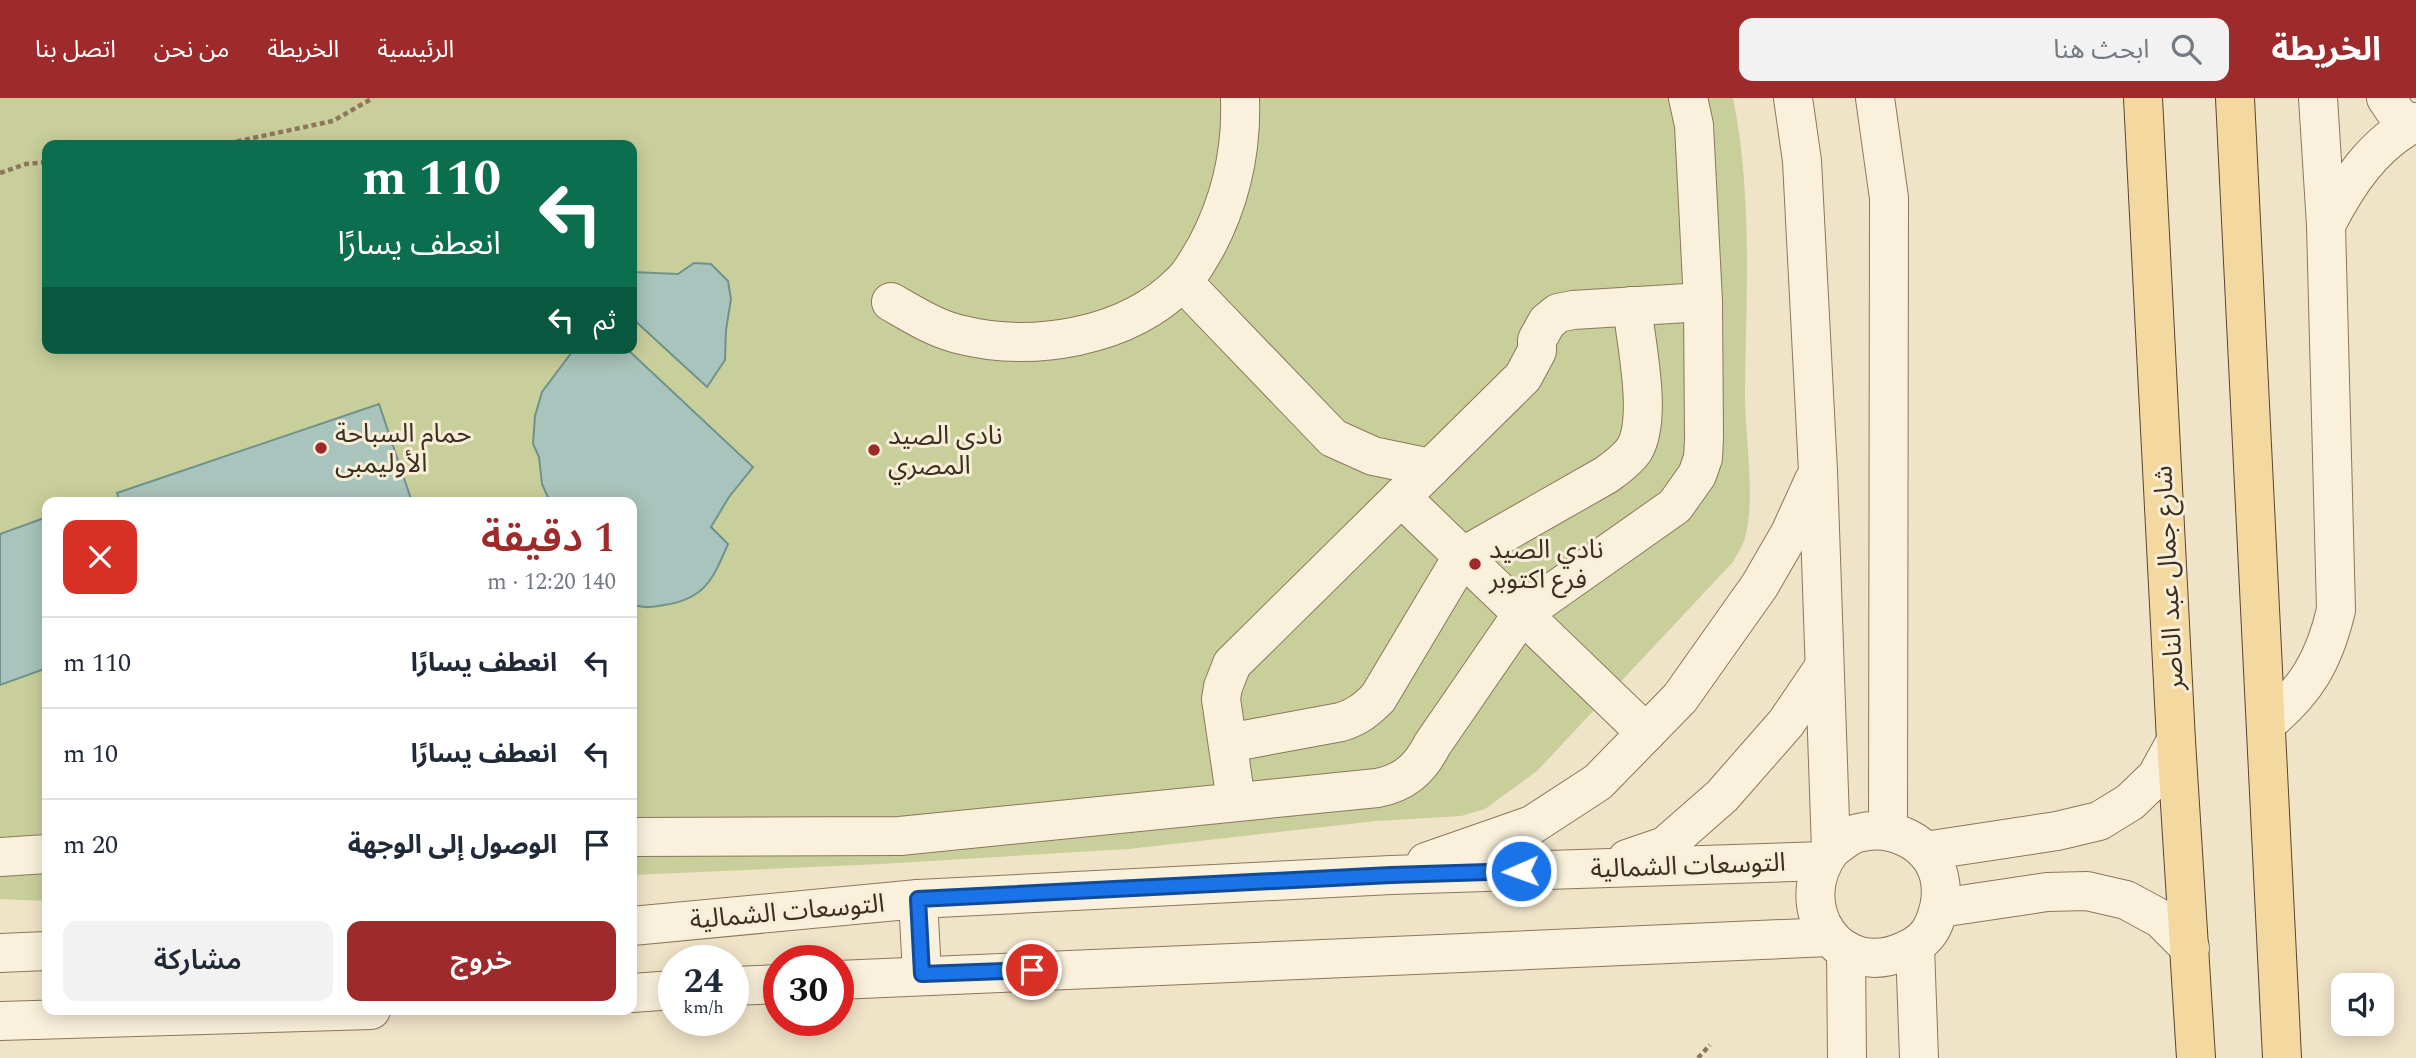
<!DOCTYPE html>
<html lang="ar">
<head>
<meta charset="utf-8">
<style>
	:root { --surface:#fff; --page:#f2f2f3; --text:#1f2937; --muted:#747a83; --line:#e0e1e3; --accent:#9e2a2b }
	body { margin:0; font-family:Spectral,"Noto Sans Arabic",serif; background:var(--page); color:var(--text); direction:rtl; height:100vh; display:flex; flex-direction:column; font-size:26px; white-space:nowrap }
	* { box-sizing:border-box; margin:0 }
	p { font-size:23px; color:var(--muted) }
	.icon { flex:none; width:38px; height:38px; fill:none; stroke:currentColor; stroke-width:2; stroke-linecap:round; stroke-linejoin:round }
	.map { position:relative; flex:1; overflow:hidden; direction:ltr }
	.drawer { position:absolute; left:42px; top:399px; width:595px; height:518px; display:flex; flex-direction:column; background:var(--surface); border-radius:14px; box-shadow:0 4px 18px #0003; direction:rtl }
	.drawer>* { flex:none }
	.top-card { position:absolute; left:42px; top:42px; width:595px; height:214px; border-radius:14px; box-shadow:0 4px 18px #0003; direction:rtl; background:#0b6e4f; color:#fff; overflow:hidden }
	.controls { position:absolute; left:2331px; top:875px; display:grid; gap:14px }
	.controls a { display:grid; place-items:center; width:63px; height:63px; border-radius:14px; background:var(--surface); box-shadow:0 4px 18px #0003; font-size:35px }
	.speed { position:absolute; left:658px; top:847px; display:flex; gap:14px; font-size:35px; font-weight:700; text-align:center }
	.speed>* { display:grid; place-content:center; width:91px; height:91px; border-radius:50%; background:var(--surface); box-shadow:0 4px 18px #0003; line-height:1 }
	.speed small { font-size:18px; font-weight:400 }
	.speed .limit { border:10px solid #d22; background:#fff; color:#111 }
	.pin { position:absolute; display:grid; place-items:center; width:60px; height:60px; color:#fff; margin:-30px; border:4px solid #fff; border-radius:50%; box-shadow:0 2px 7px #0007 }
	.me { position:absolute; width:77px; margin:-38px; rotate:268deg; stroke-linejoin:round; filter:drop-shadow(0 0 5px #0008) }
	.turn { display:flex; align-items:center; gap:24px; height:147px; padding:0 21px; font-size:32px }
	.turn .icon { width:91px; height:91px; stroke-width:2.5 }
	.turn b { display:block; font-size:49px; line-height:60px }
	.then { display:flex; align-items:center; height:66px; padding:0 21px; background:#0003; gap:14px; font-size:26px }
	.round { display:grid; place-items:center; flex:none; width:74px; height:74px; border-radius:14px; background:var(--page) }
	.summary { display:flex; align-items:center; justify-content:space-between; height:119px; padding:0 21px }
	h1 { font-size:42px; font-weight:600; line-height:52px; color:var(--accent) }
	.cta { display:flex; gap:14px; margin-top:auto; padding:14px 21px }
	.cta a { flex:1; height:80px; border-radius:14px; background:var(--accent); color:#fff; font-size:28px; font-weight:600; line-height:80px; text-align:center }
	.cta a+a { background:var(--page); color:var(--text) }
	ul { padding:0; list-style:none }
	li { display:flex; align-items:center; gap:21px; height:91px; padding:0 21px; border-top:2px solid var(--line) }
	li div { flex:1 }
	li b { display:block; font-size:26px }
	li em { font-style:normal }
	header { display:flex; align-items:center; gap:42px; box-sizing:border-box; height:98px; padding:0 35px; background:var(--accent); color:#fff }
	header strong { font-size:33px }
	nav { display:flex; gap:38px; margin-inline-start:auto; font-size:24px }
	.search { width:490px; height:63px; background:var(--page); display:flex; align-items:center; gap:18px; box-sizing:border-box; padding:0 24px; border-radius:14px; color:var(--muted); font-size:26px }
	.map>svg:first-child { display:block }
	.green { fill:#c9cf9b; fill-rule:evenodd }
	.water { fill:#a9c4bc; stroke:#6f938a; stroke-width:2 }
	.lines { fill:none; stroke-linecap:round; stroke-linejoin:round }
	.minor-casing { stroke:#8d765c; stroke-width:40 }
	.major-casing { stroke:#5b4430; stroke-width:40 }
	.path { stroke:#8d765c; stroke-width:4.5; stroke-dasharray:5 3.5; stroke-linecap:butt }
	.minor { stroke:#faf1dc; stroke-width:38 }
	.major { stroke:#f3d9a0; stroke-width:38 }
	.route-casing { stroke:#114b97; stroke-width:18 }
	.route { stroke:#1a73e8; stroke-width:12 }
	.poi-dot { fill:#9e2a2b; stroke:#f7eed8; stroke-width:2.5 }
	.labels { text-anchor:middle; stroke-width:6; stroke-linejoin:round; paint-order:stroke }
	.poi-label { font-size:26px; fill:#3d2e20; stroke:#f7eed8; text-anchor:start }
	.street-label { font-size:26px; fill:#3d2e20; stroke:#f7eed8 }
</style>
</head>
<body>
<header>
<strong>الخريطة</strong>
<div class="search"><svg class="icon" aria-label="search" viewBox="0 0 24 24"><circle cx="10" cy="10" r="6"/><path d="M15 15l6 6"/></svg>ابحث هنا</div>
<nav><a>الرئيسية</a><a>الخريطة</a><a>من نحن</a><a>اتصل بنا</a></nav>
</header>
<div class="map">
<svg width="2416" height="960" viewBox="0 0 2416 960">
	<rect width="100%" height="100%" fill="#f0e4c8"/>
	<path class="green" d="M0 0H1733C1753 98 1746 197 1745 297 1745 340 1756 399 1745 440 1743 448 1737 456 1733 464L1537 673 1485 711 1461 718 1376 723 1129 751 881 766 632 777V404H47V803L0 801ZM47 47H632V250H47Z"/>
	<g class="water">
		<path d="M694 165 711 166 728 183 731 201 726 232 725 262 707 289 632 220V174L678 176Z"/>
		<path d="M575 250H626L753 369 729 399 711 429 728 446C713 481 705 501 664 507 652 509 644 511 632 506V404H550L542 386 539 359 533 346 535 318 542 294Z"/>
		<path d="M379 306 412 404H120L117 395Z"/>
		<path d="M47 419V570L0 587V436Z"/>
	</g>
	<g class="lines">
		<defs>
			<g id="minor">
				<path d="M1793 0 1802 63 1818 373 1831 752C1789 808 1838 883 1904 853 1917 848 1929 838 1934 825 1941 809 1943 795 1939 778 1930 744 1892 726 1858 735 1849 737 1839 746 1831 752"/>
				<path d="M1875 0 1889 100 1888 733"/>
				<path d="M2386 0 2398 18 2411 26"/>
				<path d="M2326 127C2347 86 2373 46 2416 24"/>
				<path d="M1183 184 1333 340 1373 358 1431 370"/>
				<path d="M891 204C912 216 934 230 958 236 1032 255 1127 240 1182 184 1192 175 1199 160 1206 149 1231 102 1242 53 1240 0"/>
				<path d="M1401 399 1646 635"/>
				<path d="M2266 626C2306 593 2324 563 2336 512L2326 127 2318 0"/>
				<path d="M1228 645 1341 624C1357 619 1366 612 1378 600L1462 459 1606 377C1616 370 1627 362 1634 352 1653 321 1636 245 1632 208"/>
				<path d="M1236 703 1221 601 1223 589 1232 566 1523 279 1537 253V242L1547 224 1558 215 1573 212 1703 204"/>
				<path d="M632 739 900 738 1377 690C1404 685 1420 671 1432 647L1522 516 1675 408 1697 377 1703 360 1704 341 1703 204 1694 27 1688 0"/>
				<path d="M1925 753 2057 733 2099 723 2130 704 2156 679 2176 643"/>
				<path d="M0 759 47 756"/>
				<path d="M1627 761 1665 748 1722 698 1786 625 1824 569"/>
				<path d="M1426 764 1532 727 1598 684 1680 600 1760 487 1790 435 1814 382"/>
				<path d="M918 801 922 876"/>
				<path d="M1940 810 2047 794 2087 793 2126 802 2161 821 2190 850"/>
				<path d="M632 828 918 801 1391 777 1823 763"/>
				<path d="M1915 849 1919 960"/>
				<path d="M1846 852 1847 960"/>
				<path d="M0 855 47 853"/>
				<path d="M838 882 1829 839"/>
				<path d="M733 888 779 886"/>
				<path d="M632 895 674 892"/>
				<path d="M0 923 371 912"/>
			</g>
			<g id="major">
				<path d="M2143 0 2176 643 2196 960"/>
				<path d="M2235 0 2282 960"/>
			</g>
		</defs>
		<use href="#minor" class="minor-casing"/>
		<use href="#major" class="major-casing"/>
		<g class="path">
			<path d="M220 47 333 23 373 0"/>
			<path d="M0 75 26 66 47 64"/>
			<path d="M1698 960 1710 947"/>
		</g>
		<use href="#minor" class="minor"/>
		<use href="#major" class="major"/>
	</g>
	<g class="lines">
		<defs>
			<path id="route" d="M1032 872 922 876 918 801 1391 777 1521 773"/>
		</defs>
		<use href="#route" class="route-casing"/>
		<use href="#route" class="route"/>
	</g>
	<g class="poi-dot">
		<circle cx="321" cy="350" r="7"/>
		<circle cx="874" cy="352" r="7"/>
		<circle cx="1475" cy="466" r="7"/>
	</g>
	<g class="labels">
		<g class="poi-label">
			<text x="335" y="344">حمام السباحة<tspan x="335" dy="30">الأوليمبى</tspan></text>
			<text x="888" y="346">نادى الصيد<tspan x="888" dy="30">المصري</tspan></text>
			<text x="1489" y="460">نادي الصيد<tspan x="1489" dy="30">فرع اكتوبر</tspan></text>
		</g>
		<g class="street-label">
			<text transform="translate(2168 480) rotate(-93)" y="9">شارع جمال عبد الناصر</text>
			<text transform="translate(1688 767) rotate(-2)" y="9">التوسعات الشمالية</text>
			<text transform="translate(787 813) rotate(-5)" y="9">التوسعات الشمالية</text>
		</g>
	</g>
</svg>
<div class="controls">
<a><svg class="icon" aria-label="sound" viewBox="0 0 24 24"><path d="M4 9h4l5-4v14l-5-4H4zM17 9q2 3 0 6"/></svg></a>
</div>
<div class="speed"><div>24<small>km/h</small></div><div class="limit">30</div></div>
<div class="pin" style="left:1032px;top:872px;background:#d93025"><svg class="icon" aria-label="arrive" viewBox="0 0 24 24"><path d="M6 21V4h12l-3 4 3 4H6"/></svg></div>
<svg class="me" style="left:1521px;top:773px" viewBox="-20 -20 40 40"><circle r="17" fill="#1a73e8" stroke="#fff" stroke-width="3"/><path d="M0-11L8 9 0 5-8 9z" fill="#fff"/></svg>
<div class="top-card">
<div class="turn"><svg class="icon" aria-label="left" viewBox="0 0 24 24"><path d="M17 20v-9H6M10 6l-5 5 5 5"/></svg><div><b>110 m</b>انعطف يسارًا</div></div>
<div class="then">ثم<svg class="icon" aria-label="left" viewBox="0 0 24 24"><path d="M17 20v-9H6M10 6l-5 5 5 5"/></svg></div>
</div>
<section class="drawer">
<div class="summary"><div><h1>1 دقيقة</h1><p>140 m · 12:20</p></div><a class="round" style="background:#d93025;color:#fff"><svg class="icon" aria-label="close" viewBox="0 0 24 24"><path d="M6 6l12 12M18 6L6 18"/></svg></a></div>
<ul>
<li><svg class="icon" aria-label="left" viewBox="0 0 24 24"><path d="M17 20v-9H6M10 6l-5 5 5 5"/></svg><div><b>انعطف يسارًا</b></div><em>110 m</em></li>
<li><svg class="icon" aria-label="left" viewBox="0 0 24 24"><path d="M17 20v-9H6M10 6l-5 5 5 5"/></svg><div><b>انعطف يسارًا</b></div><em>10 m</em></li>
<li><svg class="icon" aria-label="arrive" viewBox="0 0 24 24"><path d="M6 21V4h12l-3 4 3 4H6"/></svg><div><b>الوصول إلى الوجهة</b></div><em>20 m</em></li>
</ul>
<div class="cta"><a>خروج</a><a>مشاركة</a></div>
</section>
</div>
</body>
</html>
